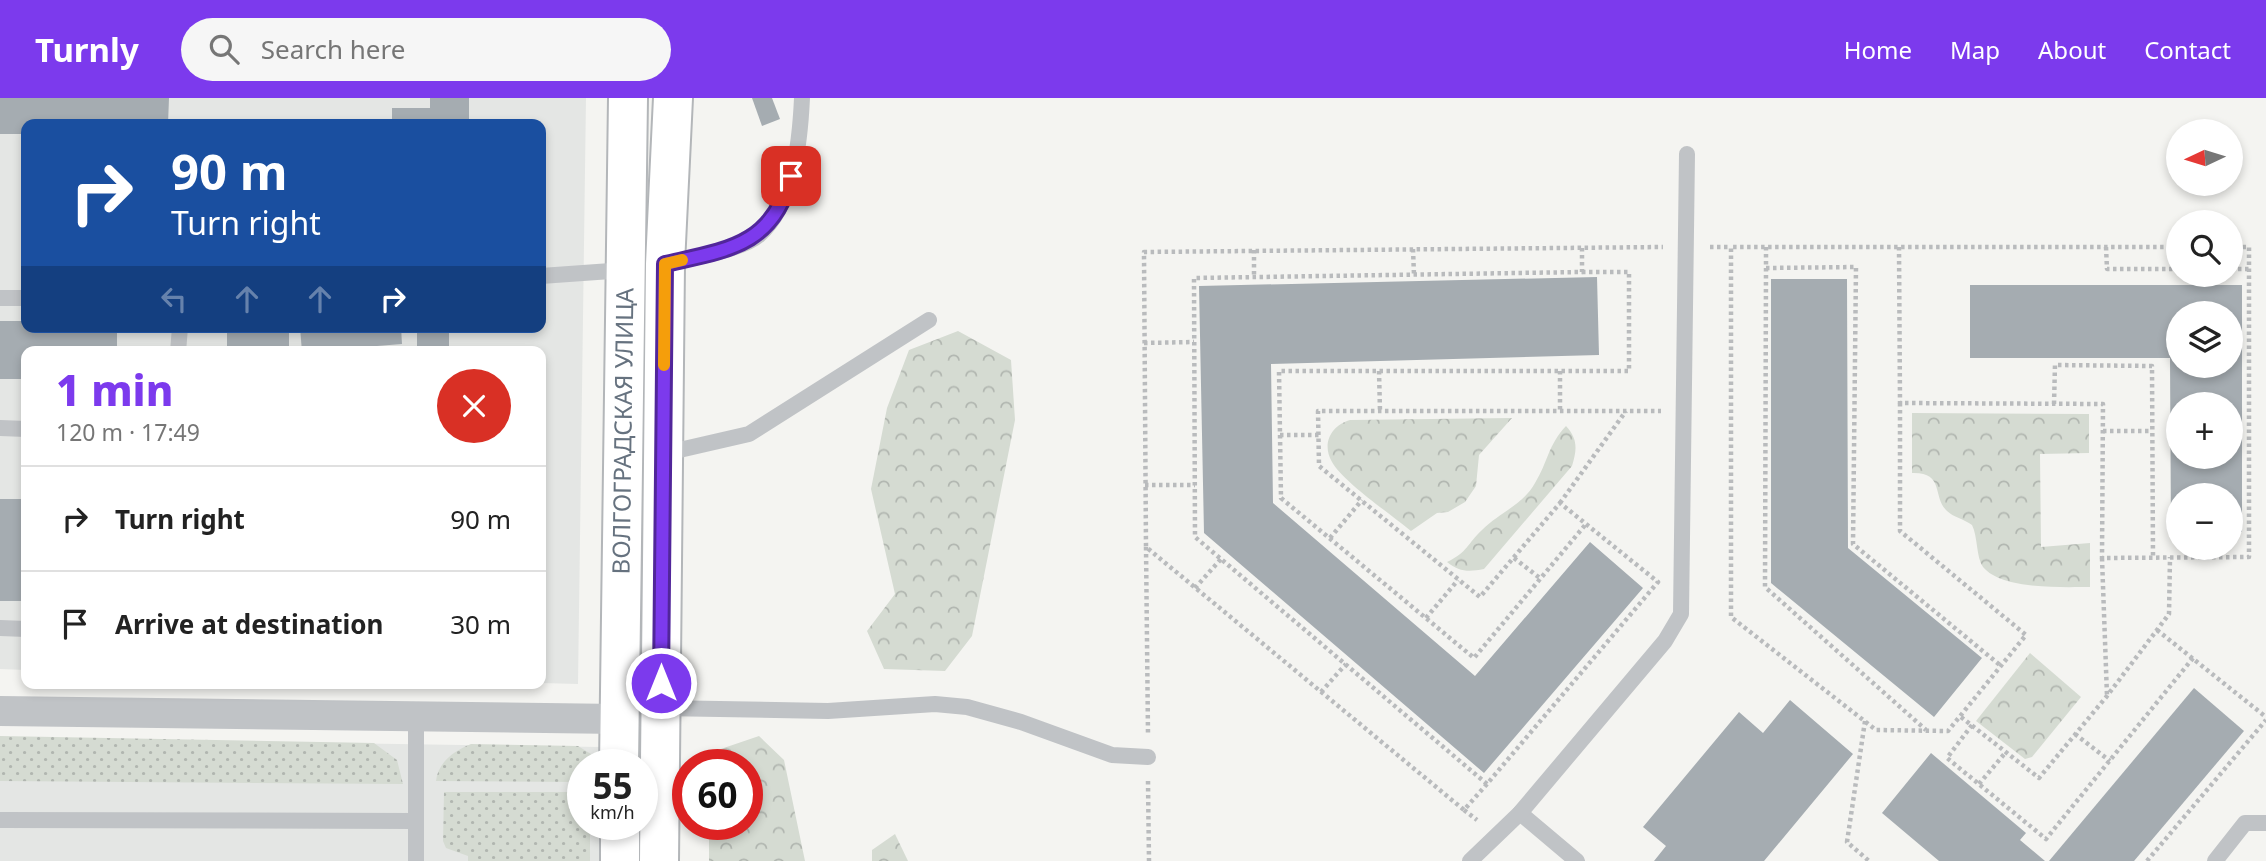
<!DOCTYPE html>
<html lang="en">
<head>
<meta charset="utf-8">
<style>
	:root { --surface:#fff; --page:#f6f6f6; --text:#222; --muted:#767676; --line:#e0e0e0; --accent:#7c3aed }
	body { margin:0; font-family:"Noto Sans",sans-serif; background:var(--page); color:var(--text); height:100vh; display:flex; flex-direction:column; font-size:26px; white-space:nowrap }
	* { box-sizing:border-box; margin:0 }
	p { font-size:23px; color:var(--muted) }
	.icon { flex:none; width:38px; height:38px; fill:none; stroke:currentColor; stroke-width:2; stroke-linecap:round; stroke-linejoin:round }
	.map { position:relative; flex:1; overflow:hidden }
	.drawer { position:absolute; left:21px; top:248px; width:525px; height:343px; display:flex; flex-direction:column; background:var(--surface); border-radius:14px; box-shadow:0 4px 10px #0003 }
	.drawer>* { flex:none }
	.banner { position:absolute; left:21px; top:21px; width:525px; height:214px; border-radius:14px; box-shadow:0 4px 10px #0003; background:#1a4fa0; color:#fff; overflow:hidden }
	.needle { width:46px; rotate:266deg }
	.controls { position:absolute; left:2166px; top:21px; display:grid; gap:14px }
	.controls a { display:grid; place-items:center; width:77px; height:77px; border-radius:50%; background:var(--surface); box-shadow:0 4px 10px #0003; font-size:35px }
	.speed { position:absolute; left:567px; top:651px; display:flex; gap:14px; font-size:35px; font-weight:700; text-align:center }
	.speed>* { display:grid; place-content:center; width:91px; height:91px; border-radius:50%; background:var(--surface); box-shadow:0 4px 10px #0003; line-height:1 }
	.speed small { font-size:18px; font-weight:400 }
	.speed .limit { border:10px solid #d22; background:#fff; color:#111 }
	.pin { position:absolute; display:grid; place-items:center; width:60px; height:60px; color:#fff; margin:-30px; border-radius:14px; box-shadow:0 4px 10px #0006 }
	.me { position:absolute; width:77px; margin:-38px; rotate:0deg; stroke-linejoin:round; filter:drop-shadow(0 0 5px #0008) }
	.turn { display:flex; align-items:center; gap:24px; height:147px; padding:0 35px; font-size:32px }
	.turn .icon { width:91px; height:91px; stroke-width:2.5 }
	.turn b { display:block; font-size:49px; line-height:60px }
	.lanes { display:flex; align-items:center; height:66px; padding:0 35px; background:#0003; justify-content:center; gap:35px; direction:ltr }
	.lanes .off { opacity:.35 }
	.round { display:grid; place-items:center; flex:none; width:74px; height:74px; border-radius:37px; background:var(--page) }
	.overview { display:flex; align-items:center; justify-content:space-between; height:119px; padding:0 35px }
	h1 { font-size:42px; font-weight:800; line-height:52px; color:var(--accent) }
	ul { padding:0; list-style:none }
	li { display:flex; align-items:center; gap:21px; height:105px; padding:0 35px; border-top:2px solid var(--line) }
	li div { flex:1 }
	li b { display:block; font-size:26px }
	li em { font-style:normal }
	header { display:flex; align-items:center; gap:42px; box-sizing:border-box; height:98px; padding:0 35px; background:var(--accent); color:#fff }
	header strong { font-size:33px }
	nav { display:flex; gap:38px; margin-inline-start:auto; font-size:24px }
	.search { width:490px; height:63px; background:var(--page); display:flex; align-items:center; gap:18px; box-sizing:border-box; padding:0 24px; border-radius:38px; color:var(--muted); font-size:26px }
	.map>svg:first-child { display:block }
	.built { fill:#e4e6e4; fill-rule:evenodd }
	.grass { fill:url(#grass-dots) }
	.forest { fill:url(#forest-crowns) }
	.building { fill:#a5acb1; fill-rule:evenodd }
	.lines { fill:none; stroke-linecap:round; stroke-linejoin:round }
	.primary-casing { stroke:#b3b6b9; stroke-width:42 }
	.path { stroke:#b9bbbd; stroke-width:4.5; stroke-dasharray:3.5 3.5; stroke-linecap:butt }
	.service { stroke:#c0c3c6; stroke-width:16 }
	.minor { stroke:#c0c3c6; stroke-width:30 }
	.primary { stroke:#fff; stroke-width:38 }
	.route-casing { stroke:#51269a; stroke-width:18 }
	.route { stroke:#7c3aed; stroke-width:12 }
	.slow { stroke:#f59e0b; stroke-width:12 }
	.labels { text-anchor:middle; stroke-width:7; stroke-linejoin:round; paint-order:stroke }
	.street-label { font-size:24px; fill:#66727f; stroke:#fff }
</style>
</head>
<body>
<header>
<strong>Turnly</strong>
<div class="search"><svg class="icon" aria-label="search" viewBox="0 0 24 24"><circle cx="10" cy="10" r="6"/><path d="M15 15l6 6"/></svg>Search here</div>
<nav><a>Home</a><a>Map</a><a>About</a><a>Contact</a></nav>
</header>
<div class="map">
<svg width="2266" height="763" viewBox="0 0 2266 763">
	<defs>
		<pattern id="grass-dots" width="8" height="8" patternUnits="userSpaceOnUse" patternTransform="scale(1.75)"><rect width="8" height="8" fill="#d5dbd2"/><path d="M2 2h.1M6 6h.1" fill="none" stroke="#b1b6b0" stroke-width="1.8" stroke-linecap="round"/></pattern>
		<pattern id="forest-crowns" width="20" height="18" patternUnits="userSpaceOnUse" patternTransform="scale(1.75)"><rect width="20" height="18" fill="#d5dbd2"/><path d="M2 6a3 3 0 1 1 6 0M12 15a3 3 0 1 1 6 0" fill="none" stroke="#b1b6b0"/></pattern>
	</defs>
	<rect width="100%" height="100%" fill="#f4f4f1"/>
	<g class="built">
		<path d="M0 0H586L578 586 541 585V254H26V572L0 571ZM26 26H541V229H26Z"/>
		<path d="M0 640 600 649V667H583V726H600V763H0Z"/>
	</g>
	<g class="grass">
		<path d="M0 638 374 645 397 662 403 686 0 683Z"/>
		<path d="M471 646 578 648 591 656V667H583V679L574 684 436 683C438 664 454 653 471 646Z"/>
		<path d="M444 694H583V726H590V763H468V758L446 750 443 743Z"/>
	</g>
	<g class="forest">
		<path d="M958 233 1011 262 1015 322 972 538 945 573 884 571 867 533 895 496 871 391 887 310 909 252Z"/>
		<path d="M1912 315 2089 316V355L2040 356 2041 449 2090 445V489C2062 489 2002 492 1983 469 1976 459 1978 439 1972 427 1964 421 1953 419 1947 413 1932 399 1945 374 1912 375Z"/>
		<path d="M1512 320 1479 357 1476 388 1465 404 1448 414 1437 415 1411 433C1392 417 1343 384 1332 364 1321 345 1332 327 1350 322Z"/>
		<path d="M1566 328C1578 341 1577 352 1572 368L1484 471C1469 474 1459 474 1447 464 1468 454 1467 446 1482 432 1500 414 1523 407 1535 385 1548 364 1548 347 1566 328Z"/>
		<path d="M2030 555 2081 599 2032 659 2025 661 1976 623Z"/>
		<path d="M759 638 784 662 805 763H709V726H747V667H709V655Z"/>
		<path d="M895 736 908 763H872V752Z"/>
	</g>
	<g class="building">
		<path d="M0 0H169L168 26H26V36H0Z"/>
		<path d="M430 0H469V26H392V10H430Z"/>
		<path d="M752 0H772L780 21 762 28Z"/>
		<path d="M1597 179 1599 257 1271 266 1273 405 1475 578 1590 444 1643 490 1484 675 1204 435 1199 188Z"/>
		<path d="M1771 181H1847L1848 450 1982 560 1934 619 1771 485Z"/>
		<path d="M1970 187H2242V434H2231V397H2179V434H2171L2170 260H1970ZM2179 215H2231V268H2179ZM2179 306H2231V359H2179Z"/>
		<path d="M0 223H26V229H117V254H26V281H0Z"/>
		<rect x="227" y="229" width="62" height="25"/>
		<path d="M300 229H401L402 246 302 254Z"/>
		<rect x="417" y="229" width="32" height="25"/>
		<rect x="0" y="401" width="26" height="102"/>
		<path d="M2194 590 2244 633 2134 763H2049Z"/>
		<path d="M1790 602 1853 656 1764 763H1654L1666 748 1643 729 1739 614 1763 635Z"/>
		<path d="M1931 655 2026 735 2020 742 2045 763H1939L1882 715Z"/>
	</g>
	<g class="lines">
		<defs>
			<g id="primary">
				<path id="s1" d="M619 667 628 0"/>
				<path d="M620 726V763"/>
				<path d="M659 763 665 166 673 0"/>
			</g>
		</defs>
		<use href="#primary" class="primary-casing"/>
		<g class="path">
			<path d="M1710 149H1731"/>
			<path d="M1766 149V170L1856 169 1853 446 2001 568"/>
			<path d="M1899 149 1900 305 2103 306 2102 460 2249 459V149H2231"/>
			<path d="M2106 149 2107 171H2179"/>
			<path d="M1582 150V174L1194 180 1195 439 1487 686 1658 484 1560 405 1480 499 1319 368 1318 313H1661"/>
			<path d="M1413 151 1414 177"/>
			<path d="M1254 152V179"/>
			<path d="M1766 170 1765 489 1926 632"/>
			<path d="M2231 171H2249"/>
			<path d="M1582 174H1629V273H1279L1281 400 1474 560 1586 426"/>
			<path d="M1144 245 1194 244"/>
			<path d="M1379 273 1380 313"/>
			<path d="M1560 273V313"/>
			<path d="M1900 305V433L2026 537 1948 633 1876 632 1731 519V149H2179"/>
			<path d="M2054 306 2055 267 2152 268 2153 460"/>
			<path d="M2103 333H2152"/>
			<path d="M1280 337H1319"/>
			<path d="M1145 387H1195"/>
			<path d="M1560 405 1626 313"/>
			<path d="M1330 440 1362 402"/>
			<path d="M1146 449 1148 636"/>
			<path d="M1514 460 1541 481"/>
			<path d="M2102 460 2107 598"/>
			<path d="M1195 490 1221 461"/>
			<path d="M1426 520 1458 482"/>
			<path d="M2157 532 2266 619"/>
			<path d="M1321 594 1346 566"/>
			<path d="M1961 619 2039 680 2107 598 2169 516 2170 459"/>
			<path d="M1865 623 1847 744 1869 763"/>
			<path d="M1972 627 1947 660 2046 741 2193 560"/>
			<path d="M2075 636 2110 663"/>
			<path d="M1148 683 1149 763"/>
			<path d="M1487 686 1464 712 1146 449 1144 154 1663 149"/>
			<path d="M1979 686 2006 654"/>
			<path d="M1464 712 1477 722"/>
			<path d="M2147 763 2266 622"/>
		</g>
		<g class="service">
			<path d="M665 166C688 161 742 152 759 137 794 106 800 44 802 0"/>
			<path d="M541 178 625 172"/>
			<path d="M0 200H26"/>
			<path d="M178 254 180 229"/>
			<path d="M0 330 26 331"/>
			<path d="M662 356 749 336 929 222"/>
			<path d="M0 530 26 531"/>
			<path d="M660 610 828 613 935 606 967 609 1021 624 1112 657 1148 659"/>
			<path d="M1520 715 1577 763"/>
			<path d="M0 722 416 723"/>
			<path d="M416 763V618"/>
			<path d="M1470 763 1520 715 1665 543 1681 516 1687 56"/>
			<path d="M2215 763 2245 725H2266"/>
		</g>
		<path class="minor" d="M0 613 619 621"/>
		<use href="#primary" class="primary"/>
	</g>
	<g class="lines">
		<defs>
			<path id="route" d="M661 585 665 166C727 152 773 148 791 78"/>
		</defs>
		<use href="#route" class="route-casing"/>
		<use href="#route" class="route"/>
		<path class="slow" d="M664 267 665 166 682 162"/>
	</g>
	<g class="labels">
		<g class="street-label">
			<text dy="8" stroke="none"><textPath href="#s1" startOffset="334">ВОЛГОГРАДСКАЯ УЛИЦА</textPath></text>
		</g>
	</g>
</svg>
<div class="controls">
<a><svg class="needle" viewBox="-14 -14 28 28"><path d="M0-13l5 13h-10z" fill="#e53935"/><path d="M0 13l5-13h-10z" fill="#767676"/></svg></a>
<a><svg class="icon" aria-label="search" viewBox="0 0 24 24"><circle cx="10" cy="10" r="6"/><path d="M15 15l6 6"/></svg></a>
<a><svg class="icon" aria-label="layers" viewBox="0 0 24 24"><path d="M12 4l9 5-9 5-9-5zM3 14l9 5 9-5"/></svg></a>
<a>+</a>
<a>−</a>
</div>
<div class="speed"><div>55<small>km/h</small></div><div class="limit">60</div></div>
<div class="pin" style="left:791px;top:78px;background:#d93025"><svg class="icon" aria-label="arrive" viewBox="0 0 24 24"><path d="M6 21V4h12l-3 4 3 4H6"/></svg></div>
<svg class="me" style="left:661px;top:585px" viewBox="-20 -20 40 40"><circle r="17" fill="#7c3aed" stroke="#fff" stroke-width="3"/><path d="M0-11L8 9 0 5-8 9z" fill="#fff"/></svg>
<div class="banner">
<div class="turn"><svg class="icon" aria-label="right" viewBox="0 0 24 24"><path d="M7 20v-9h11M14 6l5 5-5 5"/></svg><div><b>90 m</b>Turn right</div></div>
<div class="lanes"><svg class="icon off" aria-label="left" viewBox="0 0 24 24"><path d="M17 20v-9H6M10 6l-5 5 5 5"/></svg><svg class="icon off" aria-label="ahead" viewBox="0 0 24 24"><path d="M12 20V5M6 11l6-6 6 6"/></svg><svg class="icon off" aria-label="ahead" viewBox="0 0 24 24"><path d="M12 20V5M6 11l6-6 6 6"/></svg><svg class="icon" aria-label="right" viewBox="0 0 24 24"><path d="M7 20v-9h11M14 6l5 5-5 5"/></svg></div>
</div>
<section class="drawer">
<div class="overview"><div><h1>1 min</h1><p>120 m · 17:49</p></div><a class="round" style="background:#d93025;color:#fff"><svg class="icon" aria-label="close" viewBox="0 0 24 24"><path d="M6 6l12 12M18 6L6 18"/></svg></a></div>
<ul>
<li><svg class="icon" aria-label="right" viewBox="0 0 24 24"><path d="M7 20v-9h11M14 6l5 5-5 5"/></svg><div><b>Turn right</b></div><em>90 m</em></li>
<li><svg class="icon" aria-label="arrive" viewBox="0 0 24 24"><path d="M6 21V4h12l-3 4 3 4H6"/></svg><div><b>Arrive at destination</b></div><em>30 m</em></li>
</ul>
</section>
</div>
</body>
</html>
